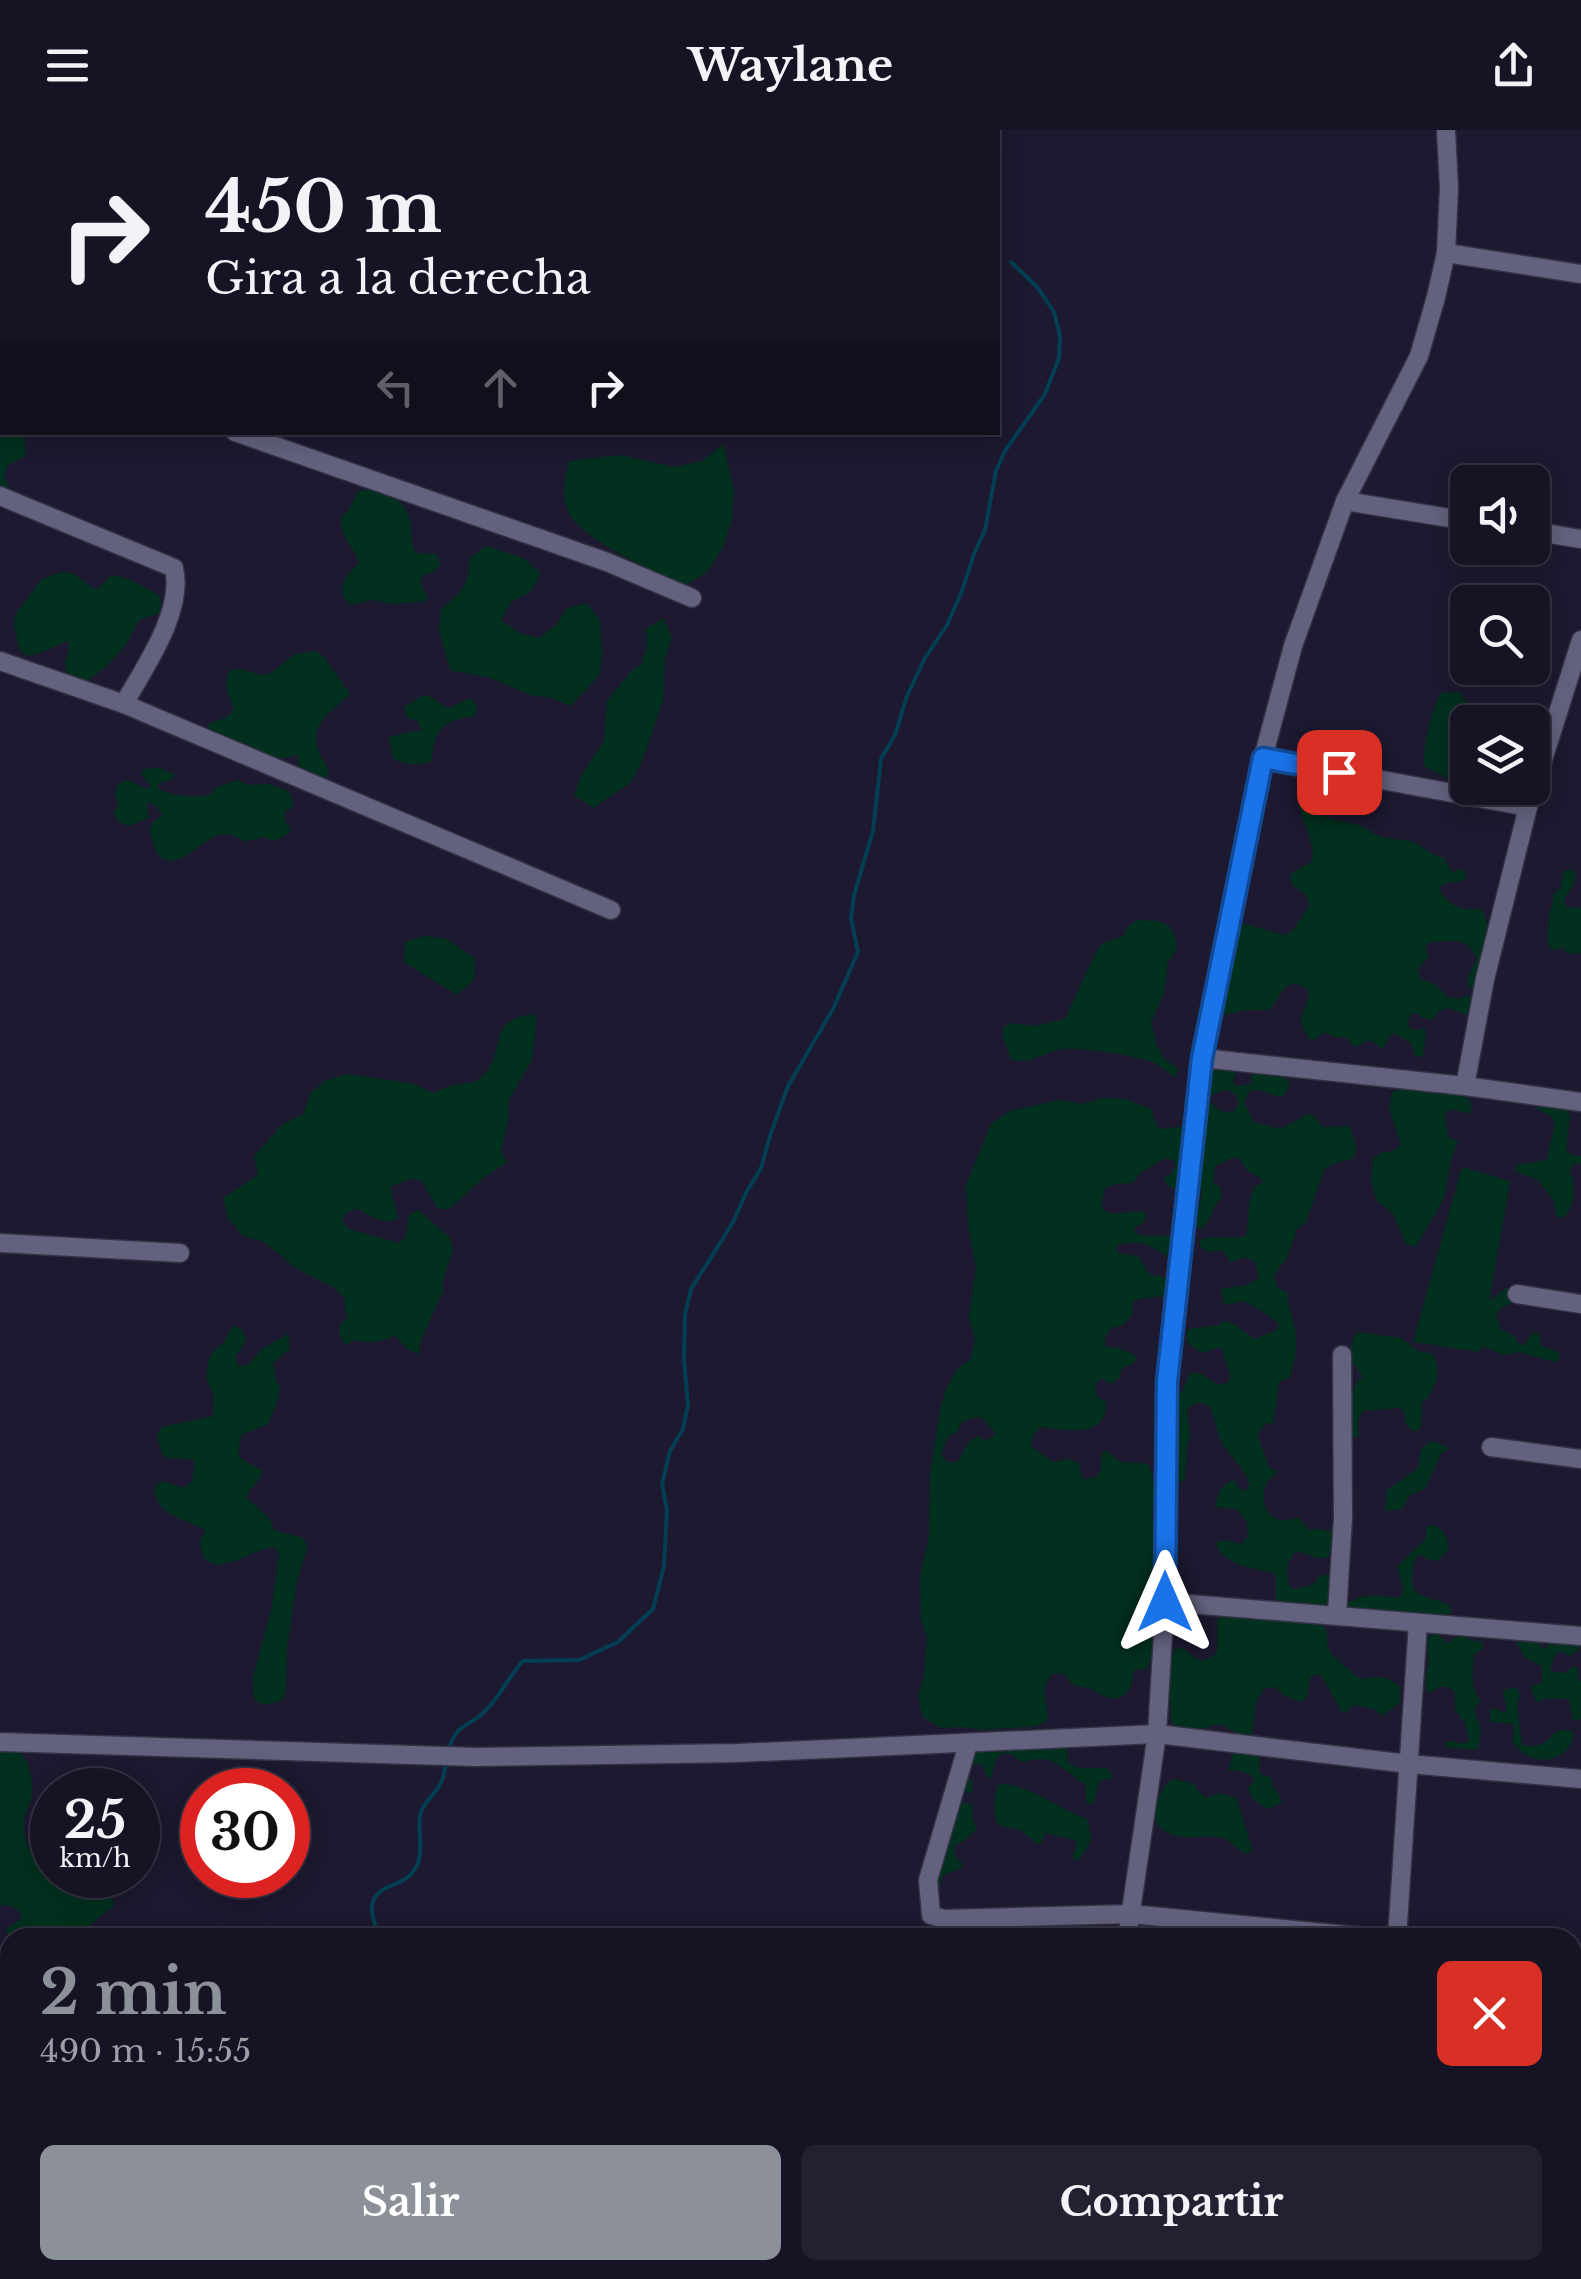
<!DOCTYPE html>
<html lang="es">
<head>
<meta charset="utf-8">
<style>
	:root { --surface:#151324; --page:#222031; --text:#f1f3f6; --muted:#9d9ea6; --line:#343241; --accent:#8c9099 }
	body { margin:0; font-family:"Libre Baskerville",serif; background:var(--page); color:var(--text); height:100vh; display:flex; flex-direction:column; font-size:38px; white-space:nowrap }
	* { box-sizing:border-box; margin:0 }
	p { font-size:32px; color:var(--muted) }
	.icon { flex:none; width:55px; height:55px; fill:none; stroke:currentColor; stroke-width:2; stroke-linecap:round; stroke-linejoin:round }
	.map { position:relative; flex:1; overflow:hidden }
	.drawer { position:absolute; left:0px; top:1798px; width:1582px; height:352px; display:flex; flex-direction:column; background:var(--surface); border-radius:30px 30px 0 0; box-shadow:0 5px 25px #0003,0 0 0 2px var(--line) }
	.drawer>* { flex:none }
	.hud { position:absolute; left:0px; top:0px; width:1000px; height:305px; box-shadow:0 5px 25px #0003,0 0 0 2px var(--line); background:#151324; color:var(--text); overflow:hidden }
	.tools { position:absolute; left:1450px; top:335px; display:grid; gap:20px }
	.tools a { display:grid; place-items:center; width:100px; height:100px; border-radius:15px; background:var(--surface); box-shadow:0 5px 25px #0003,0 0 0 2px var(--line); font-size:50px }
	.speed { position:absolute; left:30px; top:1638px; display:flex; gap:20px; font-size:50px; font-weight:700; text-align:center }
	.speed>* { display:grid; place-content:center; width:130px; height:130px; border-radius:50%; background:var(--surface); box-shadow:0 5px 25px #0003,0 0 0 2px var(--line); line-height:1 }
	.speed small { font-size:25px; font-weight:400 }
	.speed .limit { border:15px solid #d22; background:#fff; color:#111 }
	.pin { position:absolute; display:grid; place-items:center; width:85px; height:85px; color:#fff; margin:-42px; border-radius:20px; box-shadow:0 5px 15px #0006 }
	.me { position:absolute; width:110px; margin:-55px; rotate:0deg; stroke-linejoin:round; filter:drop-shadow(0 0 8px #0008) }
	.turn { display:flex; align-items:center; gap:35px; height:210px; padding:0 40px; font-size:45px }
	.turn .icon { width:130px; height:130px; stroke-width:2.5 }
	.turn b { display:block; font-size:70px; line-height:85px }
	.lanes { display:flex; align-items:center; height:95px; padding:0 40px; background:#0003; justify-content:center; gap:50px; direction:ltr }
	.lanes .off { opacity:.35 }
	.round { display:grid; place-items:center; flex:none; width:105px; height:105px; border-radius:15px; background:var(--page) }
	.summary { display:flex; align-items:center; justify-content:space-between; height:170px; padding:0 40px }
	h1 { font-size:60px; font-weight:700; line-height:75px; color:var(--accent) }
	.button { display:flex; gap:20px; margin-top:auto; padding:20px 40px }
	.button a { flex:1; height:115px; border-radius:15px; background:var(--accent); color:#fff; font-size:40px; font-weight:700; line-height:115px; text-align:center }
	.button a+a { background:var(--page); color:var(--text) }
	header { display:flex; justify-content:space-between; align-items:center; height:130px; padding:0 40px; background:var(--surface); font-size:45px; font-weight:700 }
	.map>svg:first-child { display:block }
	.green { fill:#02301e; fill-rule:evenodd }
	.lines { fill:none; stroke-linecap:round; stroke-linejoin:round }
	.stream { stroke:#033e53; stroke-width:4 }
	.minor-casing { stroke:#333143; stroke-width:21 }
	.minor { stroke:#63627e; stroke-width:18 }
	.route-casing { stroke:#114b97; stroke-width:25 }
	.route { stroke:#1a73e8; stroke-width:18 }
</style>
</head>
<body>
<header><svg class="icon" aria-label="menu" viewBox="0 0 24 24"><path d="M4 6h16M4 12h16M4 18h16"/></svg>Waylane<svg class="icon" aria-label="share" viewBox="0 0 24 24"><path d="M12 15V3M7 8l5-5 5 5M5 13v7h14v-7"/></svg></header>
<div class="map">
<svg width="1581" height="2149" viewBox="0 0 1581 2149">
	<rect width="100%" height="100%" fill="#1c1930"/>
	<g class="green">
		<path d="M2 298V302L46 303 45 307 24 305C27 334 28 322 7 336L4 345 10 360 8 366H0V300Z"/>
		<path d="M723 314 734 360 732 389 723 417 707 442 683 457C654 441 587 412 570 385 560 368 565 349 569 331L619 325 674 337 702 331Z"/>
		<path d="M368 360C389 365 405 368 410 392 412 404 410 412 416 423L437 424 440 435 432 443 423 445 420 452 427 466V471L393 474 372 470 350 475C334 458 345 447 359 433 354 415 339 407 341 387L349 380 358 361Z"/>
		<path d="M486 416 525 429 541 444 530 462 511 472 501 490 519 503 539 508 556 495 567 478 587 473 600 491 602 523 600 544 571 576 552 568 530 565 491 548 450 540 439 499 441 479C462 462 469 455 470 428Z"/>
		<path d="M61 442 72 443 96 460 112 445C131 448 145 457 161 467L160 483 140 489 125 516 104 538 78 558 68 552 65 531 69 521 68 511C53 516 43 524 27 526L19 519 14 495 15 485 41 450Z"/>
		<path d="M663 488 672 508 665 528 663 571 641 634 630 653 593 678 574 665 581 646 604 611 607 571 633 539 643 534 642 529 647 520 646 499Z"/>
		<path d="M316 521 324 527 350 564C318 593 304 600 329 641L325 652 300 644 297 624C276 637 232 613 210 604L208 594 228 587 234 578C228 564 223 554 230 540L241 539 261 545 271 543 295 524Z"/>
		<path d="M1460 562 1472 580 1493 577 1500 586 1501 592H1468L1467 648 1453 651 1424 636C1423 611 1431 586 1440 563Z"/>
		<path d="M424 565C435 567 439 575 450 578L470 568 477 576 475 586C444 590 433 599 432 631 418 635 405 636 393 628L389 607 422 600 417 590 407 588 404 577Z"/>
		<path d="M161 638 175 645 172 649 158 654V659C173 666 194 668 210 665L217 657 238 650 248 655 269 654 289 661 293 671 292 678 285 681V691L291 700 283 707 274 711 264 707 245 712C207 685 197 739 162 729L156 721 149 701 154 691 163 685 157 677 147 671 148 688 129 696 119 692 113 683 119 674 115 664 118 654 128 650 147 659 151 656 141 644 144 639Z"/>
		<path d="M1304 644 1315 646C1316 656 1306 665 1311 675 1318 691 1345 690 1359 695 1367 698 1373 704 1379 706 1389 710 1400 708 1410 711 1423 715 1430 726 1444 728L1452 742 1463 739 1466 744V749C1458 754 1449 750 1441 755L1440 761C1451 778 1462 780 1481 779 1496 801 1483 833 1478 858L1473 860 1467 854 1468 847 1477 829C1467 805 1449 811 1428 813L1425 817 1429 827 1417 839 1421 849 1436 855 1447 867 1457 869 1467 866 1473 867 1471 885H1466L1449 878 1439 881 1433 890 1423 888 1416 883 1411 884 1407 893C1411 902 1416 900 1424 898L1426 901 1423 926 1415 927 1412 914 1394 903 1389 906 1383 919 1370 910 1355 917 1346 907H1334L1325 902 1312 911C1292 889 1306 886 1309 861 1286 842 1282 865 1270 880H1244L1220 886 1216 884 1237 794C1253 793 1270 803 1286 805L1294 799 1310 774 1305 764 1292 755 1290 747 1293 742 1312 732C1318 703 1283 670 1304 644Z"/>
		<path d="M1573 739C1581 753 1567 760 1564 772L1567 777 1581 778V823L1568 824 1562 817 1556 820 1550 818C1544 802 1552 780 1554 763L1561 758 1563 741Z"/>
		<path d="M1136 790 1158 791 1168 795 1174 804 1177 816 1175 822 1168 831 1164 864 1151 892 1156 913 1164 929 1178 938 1175 948C1168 942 1159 934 1149 931 1133 925 1080 917 1063 919 1044 921 1031 936 1011 929L1003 908V897L1012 893 1034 896 1065 889 1096 822 1103 813 1124 806 1128 797Z"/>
		<path d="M425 806 446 809 475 828 474 850 457 865 404 832 405 812Z"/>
		<path d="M537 884 532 930 509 969 508 990 501 1022 507 1032 481 1050 449 1079H438L421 1050 410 1049 390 1057 398 1089C382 1095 373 1087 359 1079L349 1081 342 1089 348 1099 399 1113 406 1106 409 1085 418 1080 450 1108 453 1119 443 1150V1161L420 1212 419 1224 409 1220 395 1206C380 1211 371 1215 355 1210L346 1215 340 1206V1195L347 1188 344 1168 335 1158 297 1139 264 1112 242 1105 228 1088 223 1068 258 1045 254 1026 282 995 303 984 311 963 326 950 348 944 414 954 433 963C440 960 448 956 456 955 464 953 472 954 479 949 510 926 482 887 537 884Z"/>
		<path d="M1216 937 1236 939 1233 951 1236 956 1251 954 1252 941 1280 944 1289 951V957L1283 966C1271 968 1263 957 1250 961L1244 972 1254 992 1280 999 1308 984 1313 985 1323 997 1350 996 1356 1017 1354 1028 1333 1034 1324 1040 1306 1092 1297 1099 1286 1130 1279 1137 1274 1147 1277 1158 1287 1162C1288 1175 1291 1183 1294 1195 1299 1213 1295 1230 1290 1247L1279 1252 1273 1295 1268 1292 1257 1304 1270 1339 1278 1341C1275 1346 1269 1349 1266 1354 1260 1368 1265 1389 1282 1390 1288 1390 1293 1388 1299 1388L1310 1400 1320 1399 1330 1401 1336 1381 1333 1410 1328 1428H1318L1297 1421C1285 1429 1285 1447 1291 1458L1296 1459 1312 1455 1322 1444 1332 1447 1331 1474 1327 1477 1316 1476 1301 1472 1285 1477 1276 1473V1447L1273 1443C1253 1438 1222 1435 1216 1413 1227 1408 1230 1412 1241 1414L1248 1407 1247 1392 1236 1379 1215 1377C1218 1365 1221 1354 1234 1350L1240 1359 1245 1361 1250 1355C1244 1336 1230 1328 1221 1311 1216 1300 1215 1288 1210 1277 1199 1271 1196 1271 1187 1280L1190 1307 1187 1317 1185 1350 1175 1354 1171 1353 1174 1267 1182 1262 1190 1243H1200L1218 1255 1228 1252 1231 1247 1221 1217 1201 1223 1188 1213 1186 1203 1189 1199 1220 1195 1223 1191C1238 1192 1243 1203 1255 1209L1277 1200 1279 1195 1271 1187 1244 1171 1224 1175 1221 1159 1246 1155 1259 1148 1255 1132 1245 1127 1230 1132 1222 1120 1207 1122 1199 1115 1200 1110 1205 1108 1246 1107C1249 1090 1247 1074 1254 1057L1263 1053 1261 1049 1248 1041 1239 1028 1234 1027 1215 1036 1213 1052 1221 1058V1069C1209 1080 1213 1089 1201 1099L1197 1098 1195 1082 1200 1074 1202 1063 1196 1048 1201 1033C1192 1015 1205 998 1203 979L1212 973 1220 981 1233 982 1239 972 1236 965 1228 960 1215 963 1207 969 1202 967V952Z"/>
		<path d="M1402 958 1455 962 1470 970 1472 979 1469 984 1453 979 1447 981 1445 985 1448 1007 1458 1012 1451 1029 1444 1068 1416 1117 1406 1114 1393 1084 1376 1070 1371 1050 1373 1029 1382 1022C1390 1022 1397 1022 1401 1013 1395 995 1386 981 1392 962Z"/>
		<path d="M1103 968 1125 969 1151 979 1156 995 1160 999 1186 996 1181 1027 1183 1041 1175 1058 1169 1057 1164 1048 1171 1044 1176 1035 1173 1030 1165 1028 1140 1043 1133 1053 1116 1054 1105 1058 1101 1075 1105 1082C1120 1086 1131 1079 1146 1083L1145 1091 1134 1098 1135 1103C1148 1109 1161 1103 1174 1108L1172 1127 1170 1128C1149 1115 1143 1109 1117 1115L1116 1118 1118 1123 1138 1126 1150 1145 1170 1148 1169 1165C1157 1168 1144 1166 1132 1172L1133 1184 1122 1196 1112 1197 1105 1206V1217C1115 1217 1130 1220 1137 1228L1134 1233 1122 1238 1119 1249 1110 1254 1101 1248 1095 1256 1097 1267 1106 1272C1108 1309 1066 1300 1040 1297L1033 1306 1031 1316 1053 1332 1068 1329 1079 1333 1082 1349 1095 1348C1104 1340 1100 1334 1102 1323L1107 1321 1120 1332 1146 1333 1150 1337 1157 1366 1153 1376 1152 1388 1156 1412 1159 1454 1155 1466 1157 1495 1154 1513 1155 1518 1147 1539 1134 1540C1132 1546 1133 1553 1130 1558 1120 1576 1100 1567 1090 1557L1085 1558 1070 1553C1067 1543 1060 1541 1051 1545L1044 1558 1048 1590 1037 1596 983 1600 961 1597 940 1598 922 1586 918 1566 924 1547 927 1507 921 1489 920 1447 929 1406 930 1344 940 1280 946 1259 956 1241 971 1228 975 1209 969 1188 976 1137 968 1096 966 1055 991 994 1010 981 1060 970 1082 974ZM981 1287 996 1304 986 1311 978 1306 969 1312 958 1331 948 1333 941 1325 948 1306 957 1302 961 1293 971 1288Z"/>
		<path d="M1536 974H1565L1570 987 1566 1020 1573 1026H1581V1034L1573 1033 1569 1044 1573 1048V1071L1566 1086 1561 1088 1556 1086 1554 1071 1538 1050 1514 1041 1517 1035 1547 1030 1555 993 1552 987 1537 979Z"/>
		<path d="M1462 1037 1510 1051 1489 1172 1506 1158 1516 1156 1518 1172 1503 1176 1496 1184 1501 1200 1513 1205 1517 1212 1524 1216 1532 1203H1537L1540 1207 1541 1216 1559 1222V1230L1555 1232 1519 1222 1503 1225 1482 1216 1480 1222 1413 1212Z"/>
		<path d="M232 1196 241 1198 246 1208 242 1218 235 1226 239 1237 249 1234 262 1219 288 1204 290 1219 273 1233 276 1250 280 1257 277 1273 268 1294 241 1305 238 1324 244 1331 263 1341C259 1352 251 1357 246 1367L270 1389 274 1400C284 1404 294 1404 304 1409L307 1419 297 1451 287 1517 286 1560 282 1571 262 1575 254 1568 253 1548 272 1476 279 1423 274 1417C250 1418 204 1460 200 1410L206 1401C186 1388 156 1387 154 1357L163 1351 183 1358 192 1352 195 1331C183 1327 174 1330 163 1326L157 1306 162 1297 213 1286 214 1266 206 1247 209 1229 215 1220 223 1214Z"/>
		<path d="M1359 1202 1401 1208 1418 1221 1433 1224C1442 1242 1436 1260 1422 1273L1421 1296 1418 1301H1413L1406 1294 1404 1281 1400 1278 1363 1281 1358 1290 1359 1306 1347 1310C1349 1291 1346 1257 1363 1247L1356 1236 1350 1235 1349 1225 1355 1204Z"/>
		<path d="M1433 1311 1449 1318 1441 1324 1425 1359 1410 1365 1401 1380H1385L1387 1360 1416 1340C1424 1328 1414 1317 1433 1311Z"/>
		<path d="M1431 1395C1445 1398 1446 1406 1449 1419L1438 1431 1427 1429 1419 1424C1413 1432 1413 1439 1412 1449 1411 1471 1437 1466 1450 1476L1451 1483 1448 1487 1411 1486 1402 1482 1386 1485 1349 1479 1346 1475C1363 1460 1382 1468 1401 1467L1403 1457 1397 1437 1423 1412 1426 1407V1397Z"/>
		<path d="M1221 1482 1321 1491C1332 1506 1324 1509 1330 1521 1333 1528 1354 1543 1360 1549 1378 1546 1386 1545 1400 1557V1573L1382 1586 1374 1579 1354 1575 1346 1583H1343L1322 1547 1317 1544 1310 1548 1307 1567 1300 1572 1285 1566 1275 1557 1264 1559 1256 1572 1252 1606 1244 1607 1220 1594 1191 1601 1175 1599 1171 1589 1169 1539 1175 1518 1185 1519C1196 1530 1200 1535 1216 1524 1220 1510 1214 1496 1221 1482Z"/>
		<path d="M1464 1501 1470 1510 1482 1512 1483 1518 1474 1524C1472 1541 1470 1558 1481 1571L1474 1579 1481 1599 1478 1620 1446 1617 1444 1612C1453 1609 1460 1617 1469 1611L1465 1592 1455 1580V1562L1449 1557H1438L1431 1563 1426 1559V1544L1429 1535 1427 1508 1436 1503 1448 1513Z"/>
		<path d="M1515 1508H1535L1542 1519 1546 1518 1552 1509 1580 1512 1578 1520 1569 1526 1564 1522H1556L1550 1539 1554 1542 1565 1543 1572 1537H1577L1578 1548 1581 1552V1588L1578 1591 1573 1590 1569 1569 1545 1568 1537 1573 1531 1559 1532 1556 1542 1553V1537L1524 1527Z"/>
		<path d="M1517 1558 1520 1565 1517 1575 1522 1615C1558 1621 1543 1595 1572 1601L1574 1605C1565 1636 1530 1637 1513 1612L1514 1594 1490 1592V1580L1494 1578 1502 1582 1507 1581 1503 1562 1506 1559Z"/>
		<path d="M1068 1616 1067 1633 1081 1638H1107L1113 1644 1111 1649 1100 1650 1093 1675 1086 1672V1655C1071 1647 1058 1628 1039 1629 1032 1629 1027 1632 1021 1632L1011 1624 1003 1623 995 1630 991 1649 987 1646 982 1634 968 1635 966 1645 973 1653 972 1661 969 1664 960 1659 957 1661 965 1674H973L972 1688 977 1699 964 1711 954 1715C956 1723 953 1729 962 1732V1738L943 1745 940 1756 935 1760 939 1729 944 1727 947 1723 940 1708 959 1620 1022 1617 1049 1620Z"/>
		<path d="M17 1619C31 1631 34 1652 31 1670 29 1678 24 1685 24 1693 23 1705 29 1721 35 1731 43 1742 61 1752 72 1761L91 1753 111 1754 114 1776 97 1789 80 1807 12 1808 5 1800 22 1788C19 1777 10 1774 0 1776V1623L10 1620 14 1623Z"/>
		<path d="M1241 1619 1251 1621 1260 1627 1259 1639 1261 1644 1271 1648 1273 1658 1277 1661 1282 1672 1268 1679C1257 1674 1252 1670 1248 1658L1255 1651C1251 1641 1238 1641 1229 1640L1232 1625Z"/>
		<path d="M1172 1649 1192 1653 1205 1668 1221 1663 1236 1668C1238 1672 1252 1717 1252 1721L1247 1724C1236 1720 1230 1708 1219 1707 1193 1704 1169 1716 1153 1687 1156 1673 1161 1658 1172 1649Z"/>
		<path d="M1000 1654C1033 1655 1057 1679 1088 1689L1091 1711 1079 1730 1073 1729V1724L1077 1715 1075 1710 1045 1703 1042 1713 1037 1714 1021 1700 1001 1696 997 1693C994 1680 992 1665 1000 1654Z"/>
		<path d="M10 1847V2138L0 2142V1856Z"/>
	</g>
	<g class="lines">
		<g class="stream">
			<path d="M449 1619C456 1594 466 1598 482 1584 501 1567 507 1548 523 1531L579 1530 618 1512 653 1479 664 1436 667 1380 662 1354 670 1321 683 1299 688 1274 684 1229 685 1185 691 1159 732 1094 746 1063 761 1038 770 1006 788 956 833 879 858 822 851 788 854 765 873 701 881 629 895 605 907 566 925 528 947 495 962 461 974 424 985 400 996 341 1005 321 1045 264 1059 228 1060 206 1054 182 1038 158 1011 132"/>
			<path d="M378 1808C377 1798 371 1786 372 1777 374 1753 401 1758 412 1743 428 1724 415 1701 421 1682 425 1671 434 1665 439 1656 443 1650 445 1640 446 1633"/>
			<path d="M123 2149 129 2140"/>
		</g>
		<defs>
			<g id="minor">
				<path d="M58 0 65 2"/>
				<path d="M1446 123 1581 144"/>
				<path d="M0 218 2 219"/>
				<path d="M235 302 607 432 692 468"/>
				<path d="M0 366 174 438C184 482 145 536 124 574"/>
				<path d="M1345 371 1468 391"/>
				<path d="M1532 401 1581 409"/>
				<path d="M0 531 124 574 611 780"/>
				<path d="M1263 628 1528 677"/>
				<path d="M1202 928 1465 956 1581 972"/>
				<path d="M1465 956 1485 849 1528 677 1581 510"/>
				<path d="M0 1113 180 1123"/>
				<path d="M1517 1164 1581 1174"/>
				<path d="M1491 1317 1581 1329"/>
				<path d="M1165 1472 1581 1506"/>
				<path d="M1337 1484 1343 1388 1342 1225"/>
				<path d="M0 1612 476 1627 738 1623 1157 1604 1409 1634 1581 1649"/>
				<path d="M968 1614 928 1750 931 1785 944 1789 1131 1784 1376 1808"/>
				<path d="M1127 1808 1157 1604 1165 1472 1167 1252 1202 928 1263 628 1293 516 1345 371 1419 226 1436 167 1446 123 1449 58 1446 0"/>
				<path d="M1397 1808 1418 1493"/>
				<path d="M1572 1823 1581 1824"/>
				<path d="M1572 1970 1581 1971"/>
			</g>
		</defs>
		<use href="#minor" class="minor-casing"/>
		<use href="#minor" class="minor"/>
	</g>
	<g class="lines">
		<defs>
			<path id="route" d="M1165 1472 1167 1252 1202 928 1263 628 1339 642"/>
		</defs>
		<use href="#route" class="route-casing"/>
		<use href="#route" class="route"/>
	</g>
</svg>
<div class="tools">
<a><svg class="icon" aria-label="sound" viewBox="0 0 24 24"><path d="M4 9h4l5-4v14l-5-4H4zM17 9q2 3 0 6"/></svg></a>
<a><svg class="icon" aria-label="search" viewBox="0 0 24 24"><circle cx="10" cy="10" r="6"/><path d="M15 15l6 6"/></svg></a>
<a><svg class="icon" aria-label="layers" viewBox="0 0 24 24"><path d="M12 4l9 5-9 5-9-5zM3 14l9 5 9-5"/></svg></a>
</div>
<div class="speed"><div>25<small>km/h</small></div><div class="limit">30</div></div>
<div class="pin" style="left:1339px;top:642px;background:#d93025"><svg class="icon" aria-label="arrive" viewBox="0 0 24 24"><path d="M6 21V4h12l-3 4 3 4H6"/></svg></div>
<svg class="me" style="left:1165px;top:1472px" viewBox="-20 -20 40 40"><path d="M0-17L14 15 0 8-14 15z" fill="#1a73e8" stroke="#fff" stroke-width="4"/></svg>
<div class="hud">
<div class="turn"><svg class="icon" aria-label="right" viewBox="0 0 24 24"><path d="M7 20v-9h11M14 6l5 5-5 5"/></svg><div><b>450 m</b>Gira a la derecha</div></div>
<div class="lanes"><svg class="icon off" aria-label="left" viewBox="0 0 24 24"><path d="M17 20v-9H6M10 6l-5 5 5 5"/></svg><svg class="icon off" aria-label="ahead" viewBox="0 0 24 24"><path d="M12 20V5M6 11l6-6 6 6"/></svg><svg class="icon" aria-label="right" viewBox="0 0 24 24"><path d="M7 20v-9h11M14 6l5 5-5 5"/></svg></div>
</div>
<section class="drawer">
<div class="summary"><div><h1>2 min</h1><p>490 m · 15:55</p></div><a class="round" style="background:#d93025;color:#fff"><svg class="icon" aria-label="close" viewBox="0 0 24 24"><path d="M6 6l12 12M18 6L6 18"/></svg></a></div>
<div class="button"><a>Salir</a><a>Compartir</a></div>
</section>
</div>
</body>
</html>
